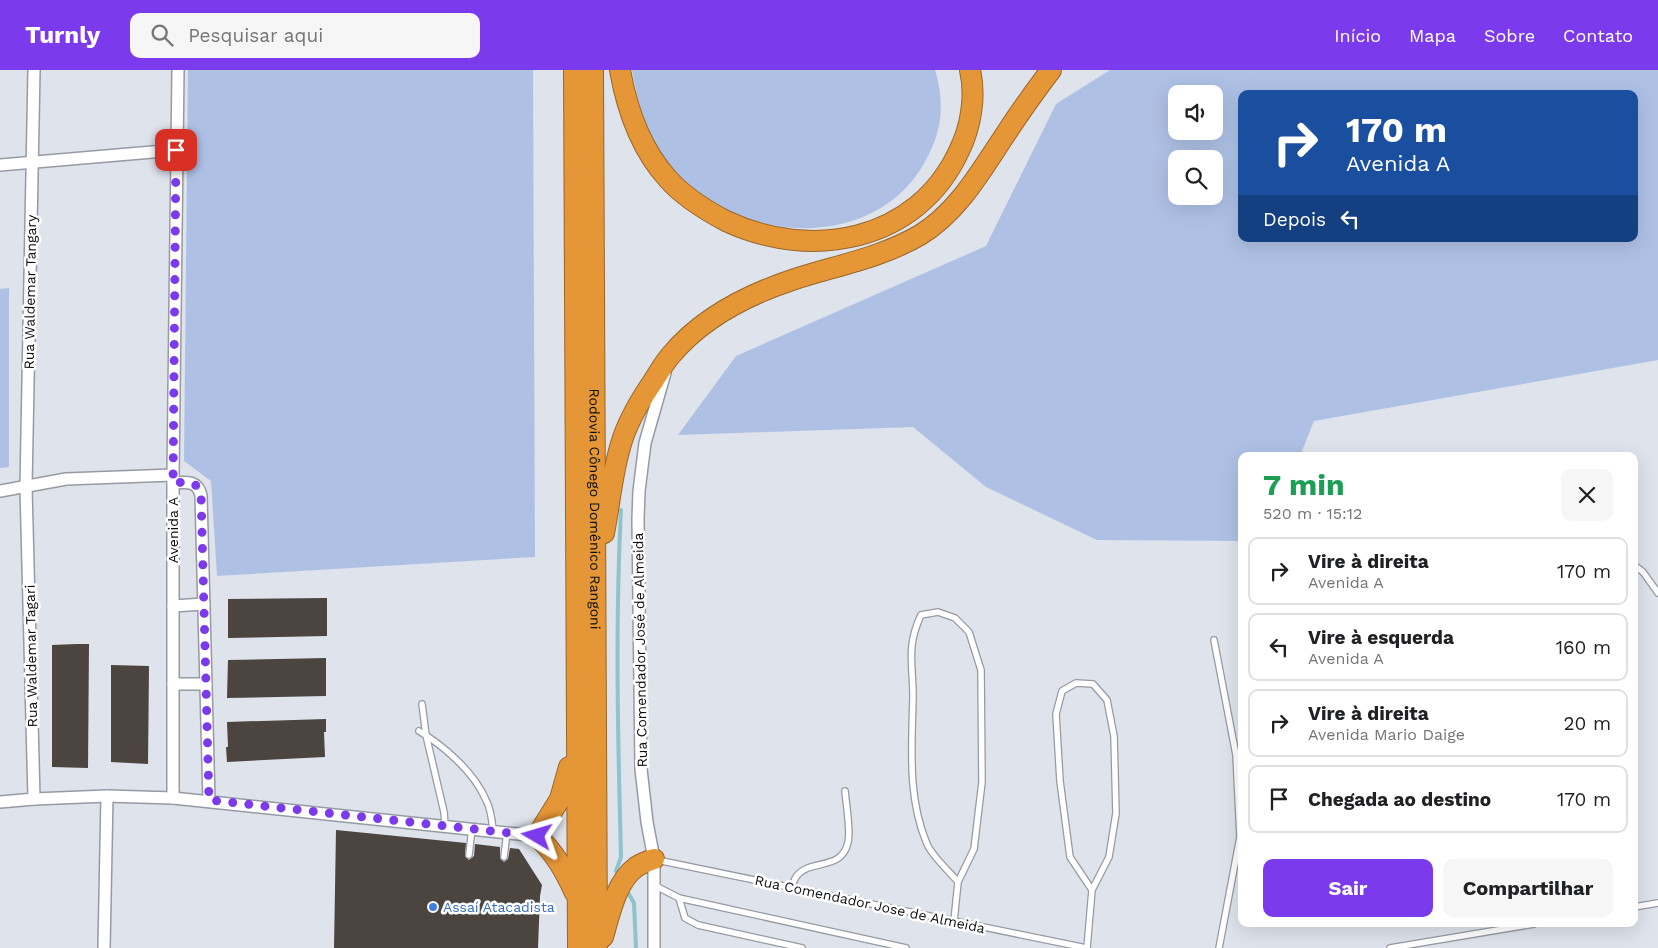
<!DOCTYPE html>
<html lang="pt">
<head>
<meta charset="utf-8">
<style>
	:root { --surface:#fff; --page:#f6f6f6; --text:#202124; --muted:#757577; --line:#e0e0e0; --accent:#7c3aed }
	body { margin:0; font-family:"Work Sans",sans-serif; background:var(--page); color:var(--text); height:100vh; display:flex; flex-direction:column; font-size:19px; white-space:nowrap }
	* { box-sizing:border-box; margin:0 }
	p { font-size:16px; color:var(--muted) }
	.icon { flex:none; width:28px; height:28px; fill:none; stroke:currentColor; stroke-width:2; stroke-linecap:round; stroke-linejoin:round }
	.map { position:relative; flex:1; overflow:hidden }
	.drawer { position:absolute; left:1238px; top:382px; width:400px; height:475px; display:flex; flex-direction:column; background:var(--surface); border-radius:10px; box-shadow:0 5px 20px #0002 }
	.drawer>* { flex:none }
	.hud { position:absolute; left:1238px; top:20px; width:400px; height:152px; border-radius:10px; box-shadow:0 5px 20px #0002; background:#1a4fa0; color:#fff; overflow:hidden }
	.fabs { position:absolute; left:1168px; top:15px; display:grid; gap:10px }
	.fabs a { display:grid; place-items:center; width:55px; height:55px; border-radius:10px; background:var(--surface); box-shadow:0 5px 20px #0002; font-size:25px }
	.pin { position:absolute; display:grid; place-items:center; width:42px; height:42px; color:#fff; margin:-21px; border-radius:10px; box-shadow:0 2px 8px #0006 }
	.me { position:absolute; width:55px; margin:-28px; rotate:277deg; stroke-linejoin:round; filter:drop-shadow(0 0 4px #0008) }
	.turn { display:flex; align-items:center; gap:18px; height:105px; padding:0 25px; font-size:22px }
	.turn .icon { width:65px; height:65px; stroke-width:2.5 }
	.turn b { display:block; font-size:35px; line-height:42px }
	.then { display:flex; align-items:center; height:48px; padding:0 25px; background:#0003; gap:10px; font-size:19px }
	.round { display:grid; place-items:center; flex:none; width:52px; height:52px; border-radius:10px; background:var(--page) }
	.summary { display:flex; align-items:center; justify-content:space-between; height:85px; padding:0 25px }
	h1 { font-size:30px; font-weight:700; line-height:38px; color:#1e9e55 }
	.button { display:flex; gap:10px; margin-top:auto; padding:10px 25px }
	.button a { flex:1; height:58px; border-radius:10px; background:var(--accent); color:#fff; font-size:20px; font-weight:700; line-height:58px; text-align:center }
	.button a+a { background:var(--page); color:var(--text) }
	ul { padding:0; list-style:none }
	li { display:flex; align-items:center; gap:15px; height:68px; margin:0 10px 8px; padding:0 15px; border:2px solid var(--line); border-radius:10px }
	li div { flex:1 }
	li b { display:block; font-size:19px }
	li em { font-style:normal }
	header { display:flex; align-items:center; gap:30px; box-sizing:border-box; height:70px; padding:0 25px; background:var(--accent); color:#fff }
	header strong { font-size:24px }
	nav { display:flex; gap:28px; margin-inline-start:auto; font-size:18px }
	.search { width:350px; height:45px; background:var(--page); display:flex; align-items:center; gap:12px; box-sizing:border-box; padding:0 18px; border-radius:10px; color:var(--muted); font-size:19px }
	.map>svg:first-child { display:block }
	.green { fill:#aec1e5; fill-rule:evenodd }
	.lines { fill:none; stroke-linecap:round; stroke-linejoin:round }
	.stream { stroke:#8fc4cc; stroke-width:4 }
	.building { fill:#4b443f }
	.service-casing { stroke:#969aa3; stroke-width:8 }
	.minor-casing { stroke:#969aa3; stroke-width:14 }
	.motorway-casing { stroke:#996629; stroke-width:22 }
	.service { stroke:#fff; stroke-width:5.5 }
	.minor { stroke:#fff; stroke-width:11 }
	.motorway { stroke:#e59637; stroke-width:20 }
	.route { stroke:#7c3aed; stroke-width:9; stroke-dasharray:0 16.2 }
	.shop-dot { fill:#3f7fe0; stroke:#fff; stroke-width:2 }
	.labels { text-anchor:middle; stroke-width:5; stroke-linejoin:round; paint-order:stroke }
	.street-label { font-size:14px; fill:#0b0d0f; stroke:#fff }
	.shop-label { font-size:14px; fill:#366cbe; stroke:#fff; text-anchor:start }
</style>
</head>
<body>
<header>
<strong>Turnly</strong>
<div class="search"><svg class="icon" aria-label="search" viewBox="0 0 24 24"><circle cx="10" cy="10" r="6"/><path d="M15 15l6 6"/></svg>Pesquisar aqui</div>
<nav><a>Início</a><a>Mapa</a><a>Sobre</a><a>Contato</a></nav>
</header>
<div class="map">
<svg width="1658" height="878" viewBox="0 0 1658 878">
	<rect width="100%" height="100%" fill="#dee3ec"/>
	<g class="green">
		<path d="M188 0H533L535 487 217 506 211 411 184 391Z"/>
		<path d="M632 0H935C944 30 943 56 929 84 878 192 716 174 659 82 644 57 637 28 632 0Z"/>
		<path d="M1110 0H1658V290L1314 351 1300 386H1241V471L1097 470 986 417 913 357 678 365 736 286 986 176 1056 34ZM1176 24H1214V61H1176ZM1241 24H1634V169H1241ZM1176 89H1214V126H1176Z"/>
		<path d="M9 218V397L0 398V219Z"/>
	</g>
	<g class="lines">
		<g class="stream">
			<path d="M618 804 616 801 621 787C618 672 615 556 621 440"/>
			<path d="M627 821 634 833 636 878"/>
		</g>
	</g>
	<g class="building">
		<path d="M327 528V566L228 568V529Z"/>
		<path d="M77 574H89L88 698 52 697V575Z"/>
		<path d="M326 588V626L227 628 228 590Z"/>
		<path d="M111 595 149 596 148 694 111 692Z"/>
		<path d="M326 649V662H324L325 687 227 692 226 677H228L227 652Z"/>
		<path d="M336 760 466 773 465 786 469 790 474 786 475 774 500 777V788L504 792 508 789 510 778 519 779 542 815 540 826 538 878H334Z"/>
	</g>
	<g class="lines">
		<defs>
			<g id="service">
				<path d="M1634 495 1643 502 1658 523"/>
				<path d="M1214 570 1236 685 1240 767 1219 878"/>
				<path d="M422 634 426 665 444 742 445 755"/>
				<path d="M419 661C444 676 474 702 486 730 491 739 492 750 493 760"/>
				<path d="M469 785 472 758"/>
				<path d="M504 787 507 762"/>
				<path d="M657 790 1086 878"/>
				<path d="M654 815 679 828 906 878"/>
				<path d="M791 818C793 814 794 810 796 807 809 788 842 802 848 772 851 762 846 733 845 721"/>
				<path d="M679 828 685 848 698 855 802 878"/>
				<path d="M1634 837 1658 833"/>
				<path d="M954 851 958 812 974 779 982 712 981 600 969 562 955 548 938 542 921 545C906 577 913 594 913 627 912 676 907 727 927 774 932 786 949 801 958 812"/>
				<path d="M1087 878 1092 820 1109 787 1116 743 1114 666 1107 630 1093 614 1076 613 1062 621 1056 644 1060 711 1070 787 1092 820"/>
				<path d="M1390 878 1534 854"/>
			</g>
			<g id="minor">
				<path d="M0 95 176 80"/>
				<path d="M173 413C186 412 197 410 201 425L209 731"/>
				<path d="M0 421 66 409 173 405"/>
				<path d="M173 536 204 534"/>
				<path d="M173 614H206"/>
				<path d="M173 728V405L178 0"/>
				<path d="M34 729 26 417 34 0"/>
				<path d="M0 732 34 729 107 726 173 728 537 766"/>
				<path d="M104 878 107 726"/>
				<path d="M654 878V789L647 752 641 699 638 449 639 421 645 373 665 303"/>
			</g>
			<g id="motorway">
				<path d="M574 0 578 878"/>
				<path id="s1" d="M593 0 597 878"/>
				<path d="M620 0C627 40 640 78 668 109 684 127 705 140 726 151 811 191 917 172 959 81 971 57 976 26 970 0"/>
				<path d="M604 463C610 433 612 403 621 374 627 353 638 334 650 316 657 306 663 294 671 285 702 248 747 225 792 210 834 196 881 188 920 165 958 142 981 101 1005 65 1020 42 1035 21 1051 0"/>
				<path d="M569 697 560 729 537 766C555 783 565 801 575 823"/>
				<path d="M603 867C610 843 616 812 636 797 642 793 648 791 654 789"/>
			</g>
		</defs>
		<use href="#service" class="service-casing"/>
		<use href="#minor" class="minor-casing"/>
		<use href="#motorway" class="motorway-casing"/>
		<use href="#service" class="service"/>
		<use href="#minor" class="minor"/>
		<use href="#motorway" class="motorway"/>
	</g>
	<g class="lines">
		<path class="route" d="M176 80 173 413C186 412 197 410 201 424L209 730 537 766"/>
	</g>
	<circle class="shop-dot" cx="433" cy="837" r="5"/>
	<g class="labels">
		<g class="street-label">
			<text transform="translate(30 222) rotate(-89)" y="5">Rua Waldemar Tangary</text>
			<text dy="5" stroke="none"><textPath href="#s1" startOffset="439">Rodovia Cônego Domênico Rangoni</textPath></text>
			<text transform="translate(173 460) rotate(-90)" y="5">Avenida A</text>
			<text transform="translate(640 580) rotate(-91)" y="5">Rua Comendador José de Almeida</text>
			<text transform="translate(31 586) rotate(-91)" y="5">Rua Waldemar Tagari</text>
			<text transform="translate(870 834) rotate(12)" y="5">Rua Comendador Jose de Almeida</text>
		</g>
		<g class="shop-label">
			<text x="443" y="842">Assaí Atacadista</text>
		</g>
	</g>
</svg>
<div class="fabs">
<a><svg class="icon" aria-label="sound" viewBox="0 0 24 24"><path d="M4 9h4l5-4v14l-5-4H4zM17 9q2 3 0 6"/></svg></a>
<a><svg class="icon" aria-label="search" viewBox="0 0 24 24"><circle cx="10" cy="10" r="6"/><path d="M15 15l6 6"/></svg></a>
</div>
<div class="pin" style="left:176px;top:80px;background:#d93025"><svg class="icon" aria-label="arrive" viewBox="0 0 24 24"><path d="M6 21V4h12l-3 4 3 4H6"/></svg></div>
<svg class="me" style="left:537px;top:766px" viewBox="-20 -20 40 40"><path d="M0-17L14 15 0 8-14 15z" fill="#7c3aed" stroke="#fff" stroke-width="4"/></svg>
<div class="hud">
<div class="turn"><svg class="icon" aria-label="right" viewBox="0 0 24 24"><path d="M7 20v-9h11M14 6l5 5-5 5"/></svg><div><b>170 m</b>Avenida A</div></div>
<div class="then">Depois<svg class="icon" aria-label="left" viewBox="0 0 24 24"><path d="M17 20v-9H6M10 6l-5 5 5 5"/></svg></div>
</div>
<section class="drawer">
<div class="summary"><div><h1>7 min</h1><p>520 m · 15:12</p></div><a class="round"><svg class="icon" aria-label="close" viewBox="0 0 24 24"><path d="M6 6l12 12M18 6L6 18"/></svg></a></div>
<ul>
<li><svg class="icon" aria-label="right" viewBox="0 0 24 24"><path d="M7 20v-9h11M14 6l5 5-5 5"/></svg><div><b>Vire à direita</b><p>Avenida A</p></div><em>170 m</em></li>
<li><svg class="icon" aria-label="left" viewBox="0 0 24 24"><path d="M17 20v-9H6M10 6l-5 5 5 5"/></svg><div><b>Vire à esquerda</b><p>Avenida A</p></div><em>160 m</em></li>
<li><svg class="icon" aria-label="right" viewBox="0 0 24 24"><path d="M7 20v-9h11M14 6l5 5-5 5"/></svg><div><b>Vire à direita</b><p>Avenida Mario Daige</p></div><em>20 m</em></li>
<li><svg class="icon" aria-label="arrive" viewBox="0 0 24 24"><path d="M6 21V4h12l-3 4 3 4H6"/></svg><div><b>Chegada ao destino</b></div><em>170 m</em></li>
</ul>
<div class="button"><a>Sair</a><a>Compartilhar</a></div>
</section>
</div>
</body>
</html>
